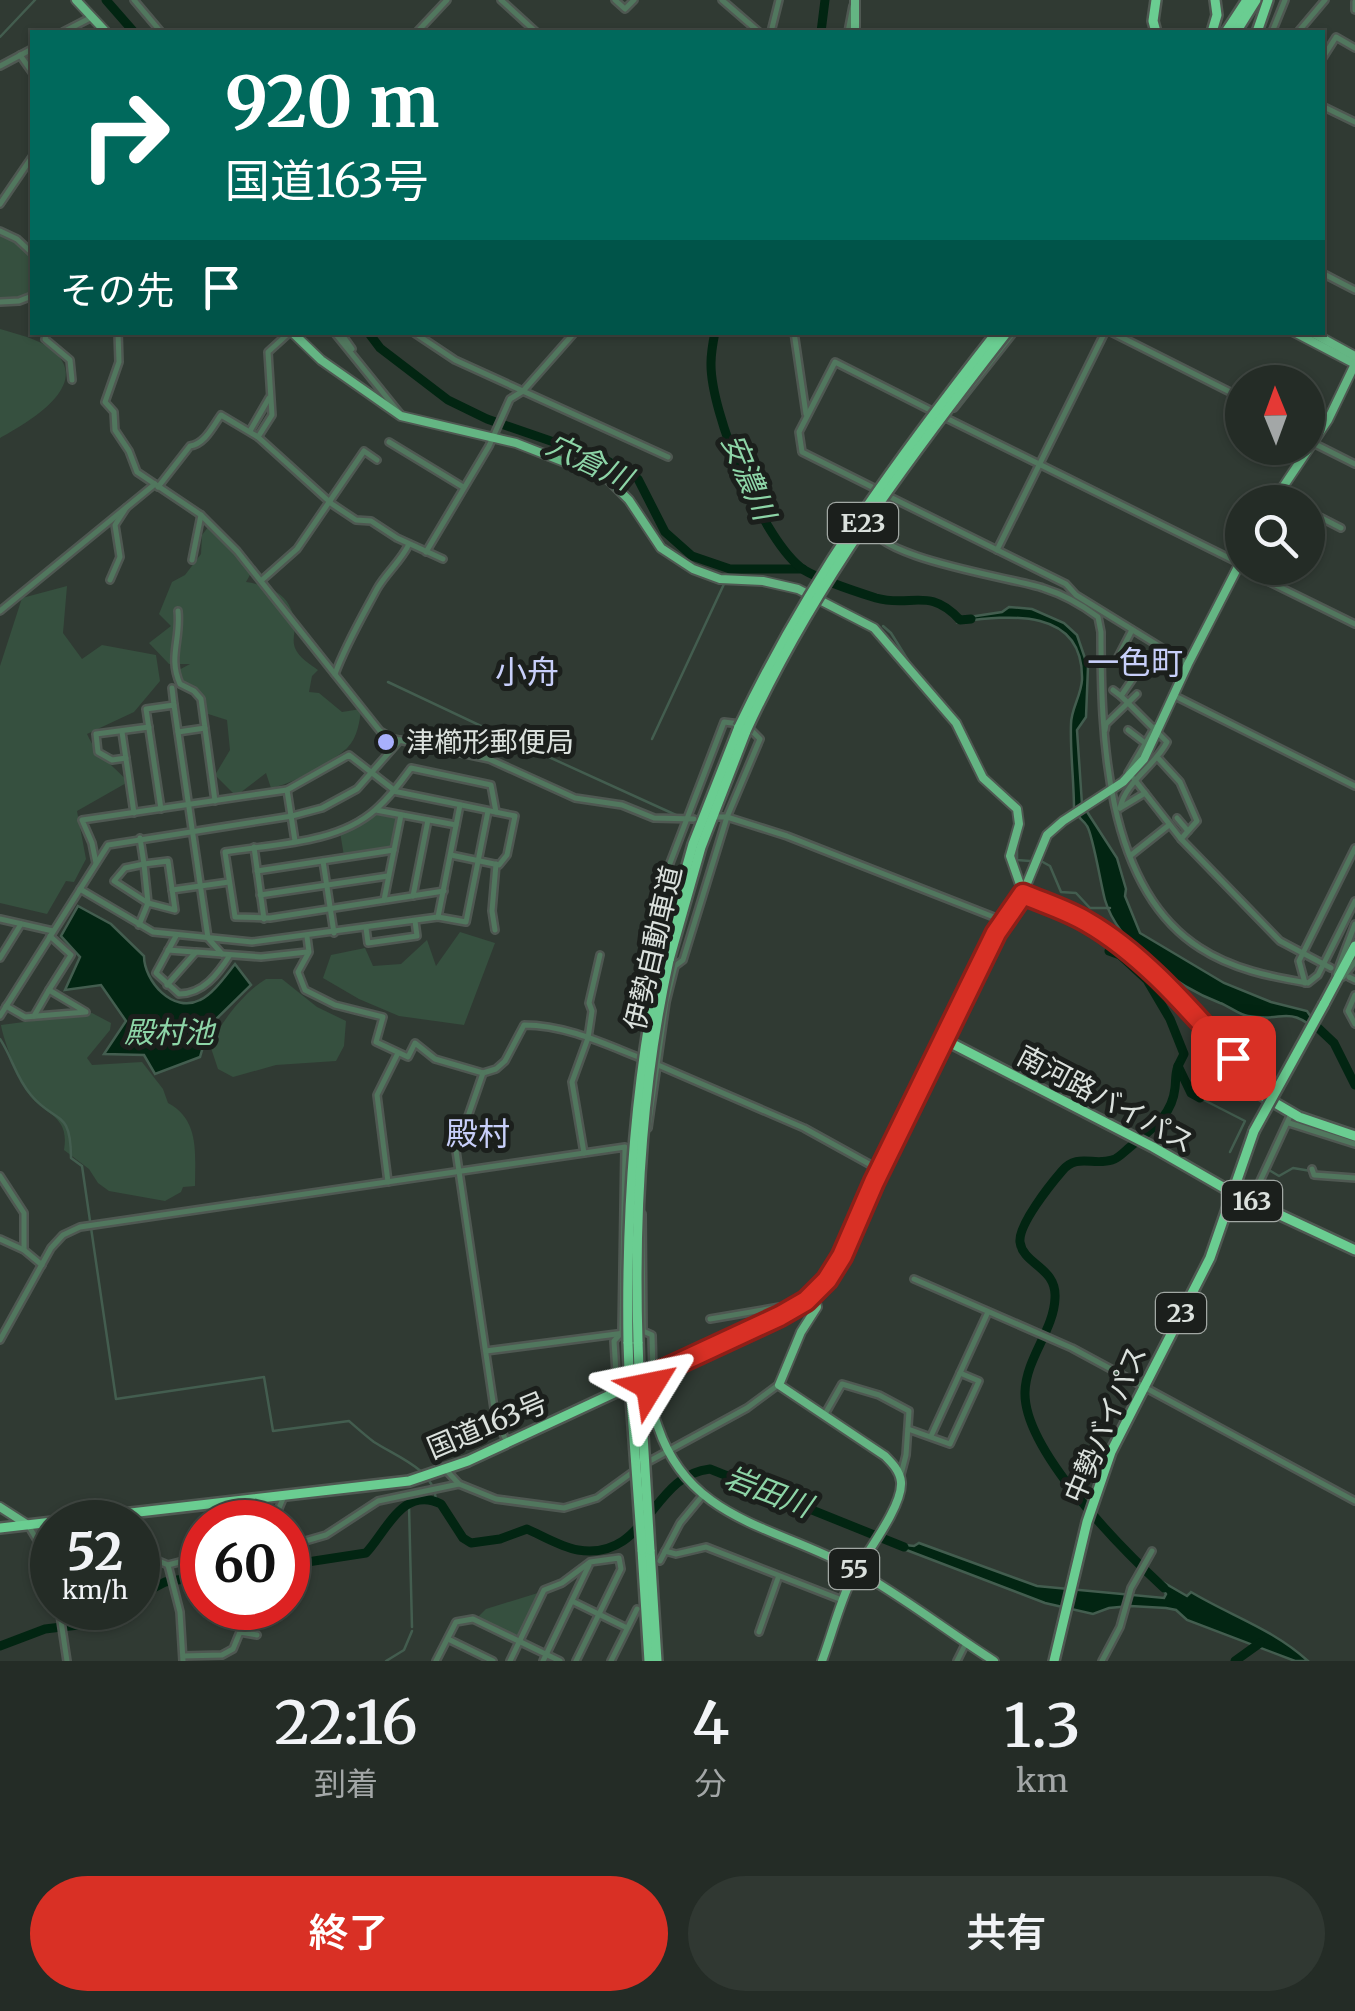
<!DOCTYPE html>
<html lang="ja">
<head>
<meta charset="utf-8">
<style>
	:root { --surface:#242c26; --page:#303832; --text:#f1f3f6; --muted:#a3a7a7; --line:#414843; --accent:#d93025 }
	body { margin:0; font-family:Merriweather,"Noto Sans JP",serif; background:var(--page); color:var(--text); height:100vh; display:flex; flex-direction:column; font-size:38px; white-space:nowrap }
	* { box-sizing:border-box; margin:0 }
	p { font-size:32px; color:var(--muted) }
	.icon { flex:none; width:55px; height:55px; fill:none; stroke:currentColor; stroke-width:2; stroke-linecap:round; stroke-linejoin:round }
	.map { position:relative; height:1661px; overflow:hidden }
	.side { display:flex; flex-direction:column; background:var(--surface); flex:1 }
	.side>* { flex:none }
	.top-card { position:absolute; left:30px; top:30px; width:1295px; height:305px; border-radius:0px; box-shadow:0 2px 8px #0004,0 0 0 2px var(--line); background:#00695c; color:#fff; overflow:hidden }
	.needle { width:65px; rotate:359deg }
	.fabs { position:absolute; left:1225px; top:365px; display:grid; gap:20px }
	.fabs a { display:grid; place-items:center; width:100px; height:100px; border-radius:50%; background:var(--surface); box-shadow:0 2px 8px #0004,0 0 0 2px var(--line); font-size:50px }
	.speed { position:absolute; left:30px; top:1500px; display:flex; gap:20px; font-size:50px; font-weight:700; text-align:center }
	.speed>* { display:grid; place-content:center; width:130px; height:130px; border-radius:50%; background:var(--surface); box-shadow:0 2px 8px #0004,0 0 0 2px var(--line); line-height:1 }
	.speed small { font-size:25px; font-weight:400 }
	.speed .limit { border:15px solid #d22; background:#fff; color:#111 }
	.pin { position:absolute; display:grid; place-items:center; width:85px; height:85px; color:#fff; margin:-42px; border-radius:20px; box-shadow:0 5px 15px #0006 }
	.me { position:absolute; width:110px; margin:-55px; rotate:55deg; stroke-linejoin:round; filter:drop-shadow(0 0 8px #0008) }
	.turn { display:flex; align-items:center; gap:35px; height:210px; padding:0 30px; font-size:45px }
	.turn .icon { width:130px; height:130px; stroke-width:2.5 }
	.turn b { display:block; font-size:70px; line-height:85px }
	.then { display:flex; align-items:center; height:95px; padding:0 30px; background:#0003; gap:20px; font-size:38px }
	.eta { display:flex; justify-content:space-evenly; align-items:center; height:170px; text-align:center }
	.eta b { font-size:60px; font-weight:600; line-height:70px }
	.cta { display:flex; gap:20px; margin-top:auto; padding:20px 30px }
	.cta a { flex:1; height:115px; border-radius:60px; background:var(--accent); color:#fff; font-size:40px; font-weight:600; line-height:115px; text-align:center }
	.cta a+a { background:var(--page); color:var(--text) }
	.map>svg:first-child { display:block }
	.green { fill:#36503f }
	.water { fill:#022512; stroke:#435d4f; stroke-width:2.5 }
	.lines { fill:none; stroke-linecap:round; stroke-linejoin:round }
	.stream { stroke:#435d4f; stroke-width:2.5 }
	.river { stroke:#022512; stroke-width:9 }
	.minor-casing { stroke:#4f5852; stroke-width:10 }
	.major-casing { stroke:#4f5852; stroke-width:12 }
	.highway-casing { stroke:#4f5852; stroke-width:14 }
	.minor { stroke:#51775e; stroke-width:5 }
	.major { stroke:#64b583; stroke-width:8 }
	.highway { stroke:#6acd91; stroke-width:9 }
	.highway-bridge-casing { stroke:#4f5852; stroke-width:14; stroke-linecap:butt }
	.highway-bridge { stroke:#6acd91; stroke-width:9 }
	.route-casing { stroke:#8d1f18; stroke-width:25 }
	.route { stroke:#d93025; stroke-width:18 }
	.poi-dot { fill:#a8b0fc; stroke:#1b1f1c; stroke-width:4 }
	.labels { text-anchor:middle; stroke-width:10; stroke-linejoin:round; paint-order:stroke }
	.shield { fill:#1b1f1c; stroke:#a1a7a3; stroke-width:2.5 }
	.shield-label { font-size:25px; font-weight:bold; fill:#dbe1dd }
	.poi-label { font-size:28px; fill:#dbe1dd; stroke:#1b1f1c; text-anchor:start }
	.street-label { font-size:28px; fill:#dbe1dd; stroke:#1b1f1c }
	.water-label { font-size:30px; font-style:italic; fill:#8dd5a7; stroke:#1b1f1c }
	.quarter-label { font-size:32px; fill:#c8cffa; stroke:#1b1f1c }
</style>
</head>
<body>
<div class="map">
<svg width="1355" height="1661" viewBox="0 0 1355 1661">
	<rect width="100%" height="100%" fill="#303a33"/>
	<g class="green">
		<path d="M0 234 17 240 32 255V292L20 298 0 300Z"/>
		<path d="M0 329C16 334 37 338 51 349 96 384 27 423 0 438Z"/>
		<path d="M209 526C228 536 248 552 251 573L246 582C272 586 292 595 295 625 295 633 292 640 295 648 299 658 310 664 318 670L312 676 309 692 319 693 342 712 361 709C360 721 357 738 348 747 335 761 290 785 271 788L266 773 236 796 215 775 230 750 227 720 205 713 200 693 180 680 177 671 190 664H169L149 643 171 626 159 614 172 582 185 575 201 554 202 535Z"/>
		<path d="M67 586 63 633 82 659 102 645 156 655 160 681 134 712 87 734C96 755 113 765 128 782L77 811 86 859 74 882 66 881 47 914 0 903V666L22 598Z"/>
		<path d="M376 813 398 818 392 847 344 856 340 832Z"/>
		<path d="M460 932 495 943 464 1025 399 1016 359 999 323 978 331 955 365 948 373 966 401 964 427 940 436 966Z"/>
		<path d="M266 979H282L317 1007 346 1021 344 1046 336 1061 276 1065 233 1077 218 1069 210 1045C222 1021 244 992 266 979Z"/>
		<path d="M92 1013 111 1023 110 1030 87 1058 92 1065 142 1062 163 1089 168 1103C200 1120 195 1154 195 1186L183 1187 181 1192 165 1201 109 1191 98 1183 89 1169 64 1150C70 1114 44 1116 28 1093 19 1081 3 1039 1 1025Z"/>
		<path d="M541 1592 519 1636 477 1618 486 1609Z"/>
	</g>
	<g class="water">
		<path d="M1009 607 1032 609 1064 623 1077 635 1088 667 1086 717 1077 730 1082 804 1117 858 1126 889 1125 896 1140 933 1224 983 1271 1002 1307 1011 1324 1036C1285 1002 1288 1023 1248 1016 1239 1015 1229 1006 1220 1003 1180 988 1118 945 1105 900 1101 886 1093 835 1087 826 1083 819 1077 818 1074 809 1074 781 1070 752 1071 724 1071 709 1081 696 1082 680 1084 607 1009 615 959 622L963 618 1002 612Z"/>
		<path d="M78 906 111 924 144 956C144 981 173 1014 200 1000 213 994 226 975 235 964L251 985 209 1026 200 1057 155 1074 144 1055 104 1054 126 1021 101 985 65 990 80 957 61 936Z"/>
		<path d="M888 1543 914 1546 919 1543 1037 1586 1164 1598 1166 1594 1154 1577 1187 1596 1191 1592C1231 1616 1273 1629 1308 1661H1295L1187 1620 1176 1610 1166 1608 1130 1606 1109 1608 1093 1614 1045 1603Z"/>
	</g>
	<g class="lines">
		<g class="stream">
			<path d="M0 37 35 0"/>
			<path d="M883 626 891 633 911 665"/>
			<path d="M388 682 513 741"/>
			<path d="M966 734 975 754"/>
			<path d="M652 739 724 584"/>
			<path d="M518 743 676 815"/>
			<path d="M996 785 1018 803 1022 825"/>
			<path d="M1017 842V860L1030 861"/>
			<path d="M1041 861 1050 866 1061 892 1076 893 1090 908H1110"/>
			<path d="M0 1039C12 1057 16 1078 31 1095 55 1124 71 1108 71 1158L82 1166 116 1399 264 1377 273 1431 349 1421C357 1428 366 1436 374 1442 397 1457 434 1469 436 1500"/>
			<path d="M1200 1098 1245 1121 1230 1152"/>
			<path d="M1269 1170 1279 1176 1293 1168 1323 1173"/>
			<path d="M1341 1174 1355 1175"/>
			<path d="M409 1505 412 1627"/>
			<path d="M386 1661 404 1650 412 1631"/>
		</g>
		<g class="river">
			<path d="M106 0 134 32"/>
			<path d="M821 32 825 0"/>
			<path d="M368 332 380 348 448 400 487 419 606 460 638 479 665 532 692 556 730 569H803"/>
			<path d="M715 332C713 342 711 353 711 363 710 412 763 542 804 570 821 580 857 592 876 598 911 608 929 586 960 620L971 619"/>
			<path d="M1109 951 1120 955 1147 980 1170 1019 1184 1054 1178 1066 1191 1093 1200 1098"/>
			<path d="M1315 1025 1334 1043 1355 1085"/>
			<path d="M288 1565 366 1553C386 1532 403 1485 441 1504L463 1538 471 1543 500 1539 527 1529C543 1536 561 1547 578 1550 648 1561 651 1475 710 1469L904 1547"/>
			<path d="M1164 1588C1122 1549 1023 1450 1025 1392 1026 1358 1054 1330 1055 1298 1057 1267 1023 1265 1020 1242 1018 1225 1050 1185 1062 1171 1077 1153 1093 1166 1112 1160 1118 1159 1125 1151 1130 1147 1150 1130 1172 1117 1175 1088 1176 1080 1175 1074 1178 1066"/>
			<path d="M138 1596 165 1582 202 1576"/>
			<path d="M0 1646 45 1629 95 1623 121 1608"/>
			<path d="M1235 1661 1260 1643"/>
		</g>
		<defs>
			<g id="minor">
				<path d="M134 0 161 32"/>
				<path d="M501 0 536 32"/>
				<path d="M615 0 625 9 634 0"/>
				<path d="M722 0 759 32"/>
				<path d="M1355 2V10"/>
				<path d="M63 32 92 17"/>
				<path d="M417 32 447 0"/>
				<path d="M771 32 779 0"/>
				<path d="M848 32 853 6"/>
				<path d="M1272 32 1285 0"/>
				<path d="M1298 32 1325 0"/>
				<path d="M20 55 32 72"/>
				<path d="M1322 59 1336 37 1355 48"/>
				<path d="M0 66 32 49"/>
				<path d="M1322 106 1355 122"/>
				<path d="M0 204 32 157"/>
				<path d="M0 231 17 239 32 253"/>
				<path d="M1322 273 1355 290"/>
				<path d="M0 302 19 301 32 296"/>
				<path d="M47 332 45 339 70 360 72 380"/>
				<path d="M118 332 119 362 105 402 114 412 115 430 129 451 137 472 201 515 237 551 380 731 394 739 489 759 575 798 622 805 654 818 694 819"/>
				<path d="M334 332 401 415"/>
				<path d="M340 332 352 349"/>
				<path d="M413 332 455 360 668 457"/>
				<path d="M794 332 806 414"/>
				<path d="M1111 332 1242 398"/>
				<path d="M954 408 1014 332"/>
				<path d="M944 417 1239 563"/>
				<path d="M250 431 269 398"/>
				<path d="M258 437 272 415 268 352 290 332"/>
				<path d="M389 442 463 487"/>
				<path d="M1313 443 1355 464"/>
				<path d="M158 487 190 446C205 444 213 426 221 415L258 437 332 504 356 520 371 521 397 538 443 559"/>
				<path d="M876 489 802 452 799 432 835 362 934 412"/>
				<path d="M886 495 1066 584 1076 595 1188 664"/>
				<path d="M1277 495 1291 502"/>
				<path d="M1308 511 1341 528"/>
				<path d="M870 522C867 557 1014 578 1043 588 1062 594 1082 605 1098 617L1101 632C1101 732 1104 887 1200 948 1232 969 1271 977 1308 983L1318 975 1355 901"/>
				<path d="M997 550 1105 332"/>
				<path d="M426 552 489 446 510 399 523 391 575 332"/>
				<path d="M192 560 201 515"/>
				<path d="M1239 567 1355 624"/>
				<path d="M110 580 120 557 115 525 126 508"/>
				<path d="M262 580 297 549 364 451 377 460"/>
				<path d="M0 611 155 484"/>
				<path d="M178 611C181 640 168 657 180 684L194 691 201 699 215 801"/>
				<path d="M335 674C346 644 362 617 377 589 386 573 401 561 409 544"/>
				<path d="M172 688 174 705"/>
				<path d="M1113 690 1121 696"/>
				<path d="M1173 695 1355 786"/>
				<path d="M1105 730 1106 724 1137 694"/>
				<path d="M1128 730 1145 743"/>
				<path d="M122 732 134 813"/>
				<path d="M178 732 205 728"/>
				<path d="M126 758 112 760 98 752 96 734 149 727"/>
				<path d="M1158 758 1180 782 1197 821 1181 839"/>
				<path d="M1128 773 1155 727"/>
				<path d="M1134 779 1181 839 1280 941 1331 968"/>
				<path d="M287 790 295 841"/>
				<path d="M393 791 515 816 507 855 499 865 451 855"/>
				<path d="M1120 808C1126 781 1154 767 1167 742L1121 696 1136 674 1117 659 1132 630"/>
				<path d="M1120 808 1145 793"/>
				<path d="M161 809 146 709 174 705 208 938 222 954"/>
				<path d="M376 810 456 825"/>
				<path d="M717 817H727L787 836 1004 921"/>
				<path d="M1177 818 1188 831"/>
				<path d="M140 838 144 864 125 868 114 881 148 903"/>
				<path d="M254 847 264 919"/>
				<path d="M1130 856 1169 825"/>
				<path d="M323 861 334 933"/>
				<path d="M96 863 92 843 82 820 287 790 349 755 394 790"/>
				<path d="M257 871 394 850"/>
				<path d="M80 889 153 932 252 942 438 917 466 922 488 811"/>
				<path d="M172 890 229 882"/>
				<path d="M444 891 270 918 235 917 225 852C273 844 337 844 375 810 389 798 400 783 411 768L491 785 496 812"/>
				<path d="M260 895 388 876"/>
				<path d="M413 896 428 820"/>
				<path d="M384 900 401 815"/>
				<path d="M438 917 460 805"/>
				<path d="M0 919 53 931"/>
				<path d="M139 925 148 903 175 910 168 861 144 864 148 903"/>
				<path d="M366 928 368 943 417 936 415 921"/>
				<path d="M495 930 492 911 496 864"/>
				<path d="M176 936 156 973 179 994C203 994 218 974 230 955"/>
				<path d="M307 937 309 952 298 972 305 990 335 1005 383 1017 376 1042 408 1057 415 1043 435 1059 483 1073 496 1069 505 1061 524 1025C566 1025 605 1044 643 1059"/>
				<path d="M168 950 194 952"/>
				<path d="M0 958 21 924"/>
				<path d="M659 964 651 963 648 953 670 863 724 722 740 724"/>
				<path d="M1336 974 1355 924"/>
				<path d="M1343 977 1355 962"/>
				<path d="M1349 977 1355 980"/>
				<path d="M1305 983 1299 961 1355 848"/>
				<path d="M167 985 196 952 261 957 307 952"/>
				<path d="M1355 995 1348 1011 1355 1024"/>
				<path d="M6 1006 25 1017 86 1012 49 990 71 955 50 936"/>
				<path d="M0 1016 108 845 292 816 322 808 357 789 400 740"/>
				<path d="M34 1016 49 990"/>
				<path d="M658 1065 804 1128 880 1170"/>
				<path d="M483 1073 456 1151 495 1415 507 1443"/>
				<path d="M1289 1123 1355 1144"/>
				<path d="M648 1128 666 1002 675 966 683 960 727 817 760 739 750 729"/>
				<path d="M584 1153 572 1082 588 1038 592 1011 589 1003 600 955"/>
				<path d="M1312 1169 1314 1175 1355 1178"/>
				<path d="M0 1176 24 1213V1250"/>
				<path d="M388 1182 377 1095 398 1053"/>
				<path d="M1255 1192 1291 1114"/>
				<path d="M642 1214 643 1331 652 1335 653 1372"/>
				<path d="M0 1239 24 1250 42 1265"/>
				<path d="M914 1279 1072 1348 1355 1501"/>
				<path d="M710 1319 780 1307 785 1311"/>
				<path d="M0 1340 51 1248 63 1235 80 1227 625 1147 622 1332 614 1341 617 1389"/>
				<path d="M486 1351 640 1331"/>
				<path d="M825 1414 842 1384 879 1395 909 1411 906 1455 900 1478"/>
				<path d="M908 1429 950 1444 979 1381 960 1373"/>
				<path d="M931 1436 988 1312"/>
				<path d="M646 1463 747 1408 778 1385"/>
				<path d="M446 1470 459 1484 496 1499 564 1508 597 1498 637 1469"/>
				<path d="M279 1508 284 1496"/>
				<path d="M28 1525 52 1565"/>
				<path d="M288 1546 326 1535 378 1501 459 1484"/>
				<path d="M665 1551 676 1554 706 1547 842 1600"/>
				<path d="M138 1552 168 1565 202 1556"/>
				<path d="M660 1561 680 1523 703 1495"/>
				<path d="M168 1565 180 1612 183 1661"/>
				<path d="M572 1601 627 1628"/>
				<path d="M59 1608 67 1661"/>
				<path d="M759 1632 778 1578"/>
				<path d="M448 1639 493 1661"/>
				<path d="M183 1656 222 1655 233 1649 240 1632 257 1635"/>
				<path d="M436 1661 456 1622 473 1619 560 1661"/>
				<path d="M510 1661 544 1590 562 1583 590 1562 619 1558 621 1569 576 1661"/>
				<path d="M543 1661 589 1565"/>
				<path d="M611 1661 637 1609"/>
				<path d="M957 1661 966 1643"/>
				<path d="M1102 1661 1120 1627 1131 1588 1152 1551"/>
			</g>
			<g id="major">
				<path d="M76 0 106 32"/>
				<path d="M855 0V32"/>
				<path d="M292 332 321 360 401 416 516 443 608 479 629 500 661 548 693 569 720 579 763 581 798 589 874 628 956 723 983 778 1017 809 1019 824 1010 856 1023 893"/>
				<path d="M1294 332 1355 364"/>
				<path d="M1311 332 1355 356"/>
				<path d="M1273 502 1328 420 1355 364"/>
				<path d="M1023 893 1047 835 1063 821 1123 782 1144 759 1188 664 1242 559"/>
				<path d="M814 1294 817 1307 801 1332 779 1385 885 1456C892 1463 900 1471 901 1482 903 1507 863 1557 851 1580 839 1605 832 1634 822 1661"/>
				<path d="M653 1375C647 1392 652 1410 658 1427 690 1522 777 1526 854 1569 902 1596 947 1631 994 1661"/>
				<path d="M0 1507 28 1525"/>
			</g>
			<g id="highway">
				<path d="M1156 0 1153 21 1156 32"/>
				<path d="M1212 32 1217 15 1215 0"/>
				<path d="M1226 32 1247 0"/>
				<path d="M1236 32 1256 0"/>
				<path d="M1257 32 1268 0"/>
				<path d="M661 959 693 844 739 727"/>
				<path d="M669 960 701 847 746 731"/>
				<path d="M1324 1004 1355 946"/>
				<path d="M943 1039 1153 1147 1233 1193 1355 1250"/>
				<path d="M628 1342 629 1371"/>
				<path d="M638 1342 639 1370"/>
				<path d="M0 1528 409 1481 468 1461 786 1313 814 1294 836 1266 943 1039 997 933 1023 893 1082 919 1129 954 1206 1028 1263 1096 1299 1117 1355 1136"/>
				<path d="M642 1550 649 1661"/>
				<path d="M650 1550 657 1661"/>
				<path d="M1054 1661 1087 1522 1111 1452 1210 1258 1254 1131"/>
			</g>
		</defs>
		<use href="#minor" class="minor-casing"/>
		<use href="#major" class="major-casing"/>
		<use href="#highway" class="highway-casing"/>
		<use href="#minor" class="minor"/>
		<use href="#major" class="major"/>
		<use href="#highway" class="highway"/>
		<defs>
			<g id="highway-bridge">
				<path d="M739 727C810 578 895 462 997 332"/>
				<path d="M746 731C814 584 908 459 1007 332"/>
				<path d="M1254 1131 1324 1004"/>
				<path d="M628 1342C626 1212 634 1086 661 959"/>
				<path d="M638 1342C634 1213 641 1087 669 960"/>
				<path d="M639 1370 650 1550"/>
				<path d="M629 1371 642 1550"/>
			</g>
		</defs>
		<use href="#highway-bridge" class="highway-bridge-casing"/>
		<use href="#highway-bridge" class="highway-bridge"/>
	</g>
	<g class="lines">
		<defs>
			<path id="route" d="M650 1386 653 1375 780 1316 806 1301 827 1280 842 1256 874 1182 996 933 1023 894C1044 903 1067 910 1087 922 1143 954 1190 1010 1233 1058"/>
		</defs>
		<use href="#route" class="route-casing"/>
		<use href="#route" class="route"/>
	</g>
	<circle class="poi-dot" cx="386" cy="742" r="10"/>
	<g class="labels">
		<g class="shield">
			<rect x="828" y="503" width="70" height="40" rx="8"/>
			<rect x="1222" y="1181" width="60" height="40" rx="8"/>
			<rect x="1156" y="1293" width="50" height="40" rx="8"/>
			<rect x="829" y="1549" width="50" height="40" rx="8"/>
		</g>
		<g class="shield-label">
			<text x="863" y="532">E23</text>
			<text x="1252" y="1210">163</text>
			<text x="1181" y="1322">23</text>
			<text x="854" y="1578">55</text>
		</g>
		<g class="poi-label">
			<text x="406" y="752">津櫛形郵便局</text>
		</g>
		<g class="street-label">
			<text transform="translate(653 948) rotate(-77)" y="10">伊勢自動車道</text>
			<text transform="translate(1106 1099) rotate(28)" y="10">南河路バイパス</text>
			<text transform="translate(1105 1424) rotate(-67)" y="10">中勢バイパス</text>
			<text transform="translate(487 1425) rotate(-23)" y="10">国道163号</text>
		</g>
		<g class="water-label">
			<text transform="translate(589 462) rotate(25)" y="10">穴倉川</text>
			<text transform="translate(748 477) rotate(67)" y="10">安濃川</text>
			<text x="169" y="1043">殿村池</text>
			<text transform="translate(768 1492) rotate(21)" y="10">岩田川</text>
		</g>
		<g class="quarter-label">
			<text x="1135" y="674">一色町</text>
			<text x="527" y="683">小舟</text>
			<text x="478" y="1145">殿村</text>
		</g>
	</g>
</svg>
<div class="fabs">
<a><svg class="needle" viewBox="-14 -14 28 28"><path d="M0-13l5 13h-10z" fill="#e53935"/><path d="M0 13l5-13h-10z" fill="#a3a7a7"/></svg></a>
<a><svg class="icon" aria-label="search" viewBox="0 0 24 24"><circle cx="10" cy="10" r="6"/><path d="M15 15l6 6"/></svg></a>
</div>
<div class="speed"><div>52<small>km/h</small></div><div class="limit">60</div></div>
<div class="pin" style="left:1233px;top:1058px;background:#d93025"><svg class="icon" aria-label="arrive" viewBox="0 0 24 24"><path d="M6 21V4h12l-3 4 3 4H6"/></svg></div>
<svg class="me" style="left:650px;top:1386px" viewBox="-20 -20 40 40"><path d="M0-17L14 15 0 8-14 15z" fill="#d93025" stroke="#fff" stroke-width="4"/></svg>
<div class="top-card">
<div class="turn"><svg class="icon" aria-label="right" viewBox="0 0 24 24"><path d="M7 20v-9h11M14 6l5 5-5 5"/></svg><div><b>920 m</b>国道163号</div></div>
<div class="then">その先<svg class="icon" aria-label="arrive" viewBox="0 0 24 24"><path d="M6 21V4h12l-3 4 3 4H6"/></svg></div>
</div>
</div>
<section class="side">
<div class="eta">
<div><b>22:16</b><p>到着</p></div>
<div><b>4</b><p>分</p></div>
<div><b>1.3</b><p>km</p></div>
</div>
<div class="cta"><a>終了</a><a>共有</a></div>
</section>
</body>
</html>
